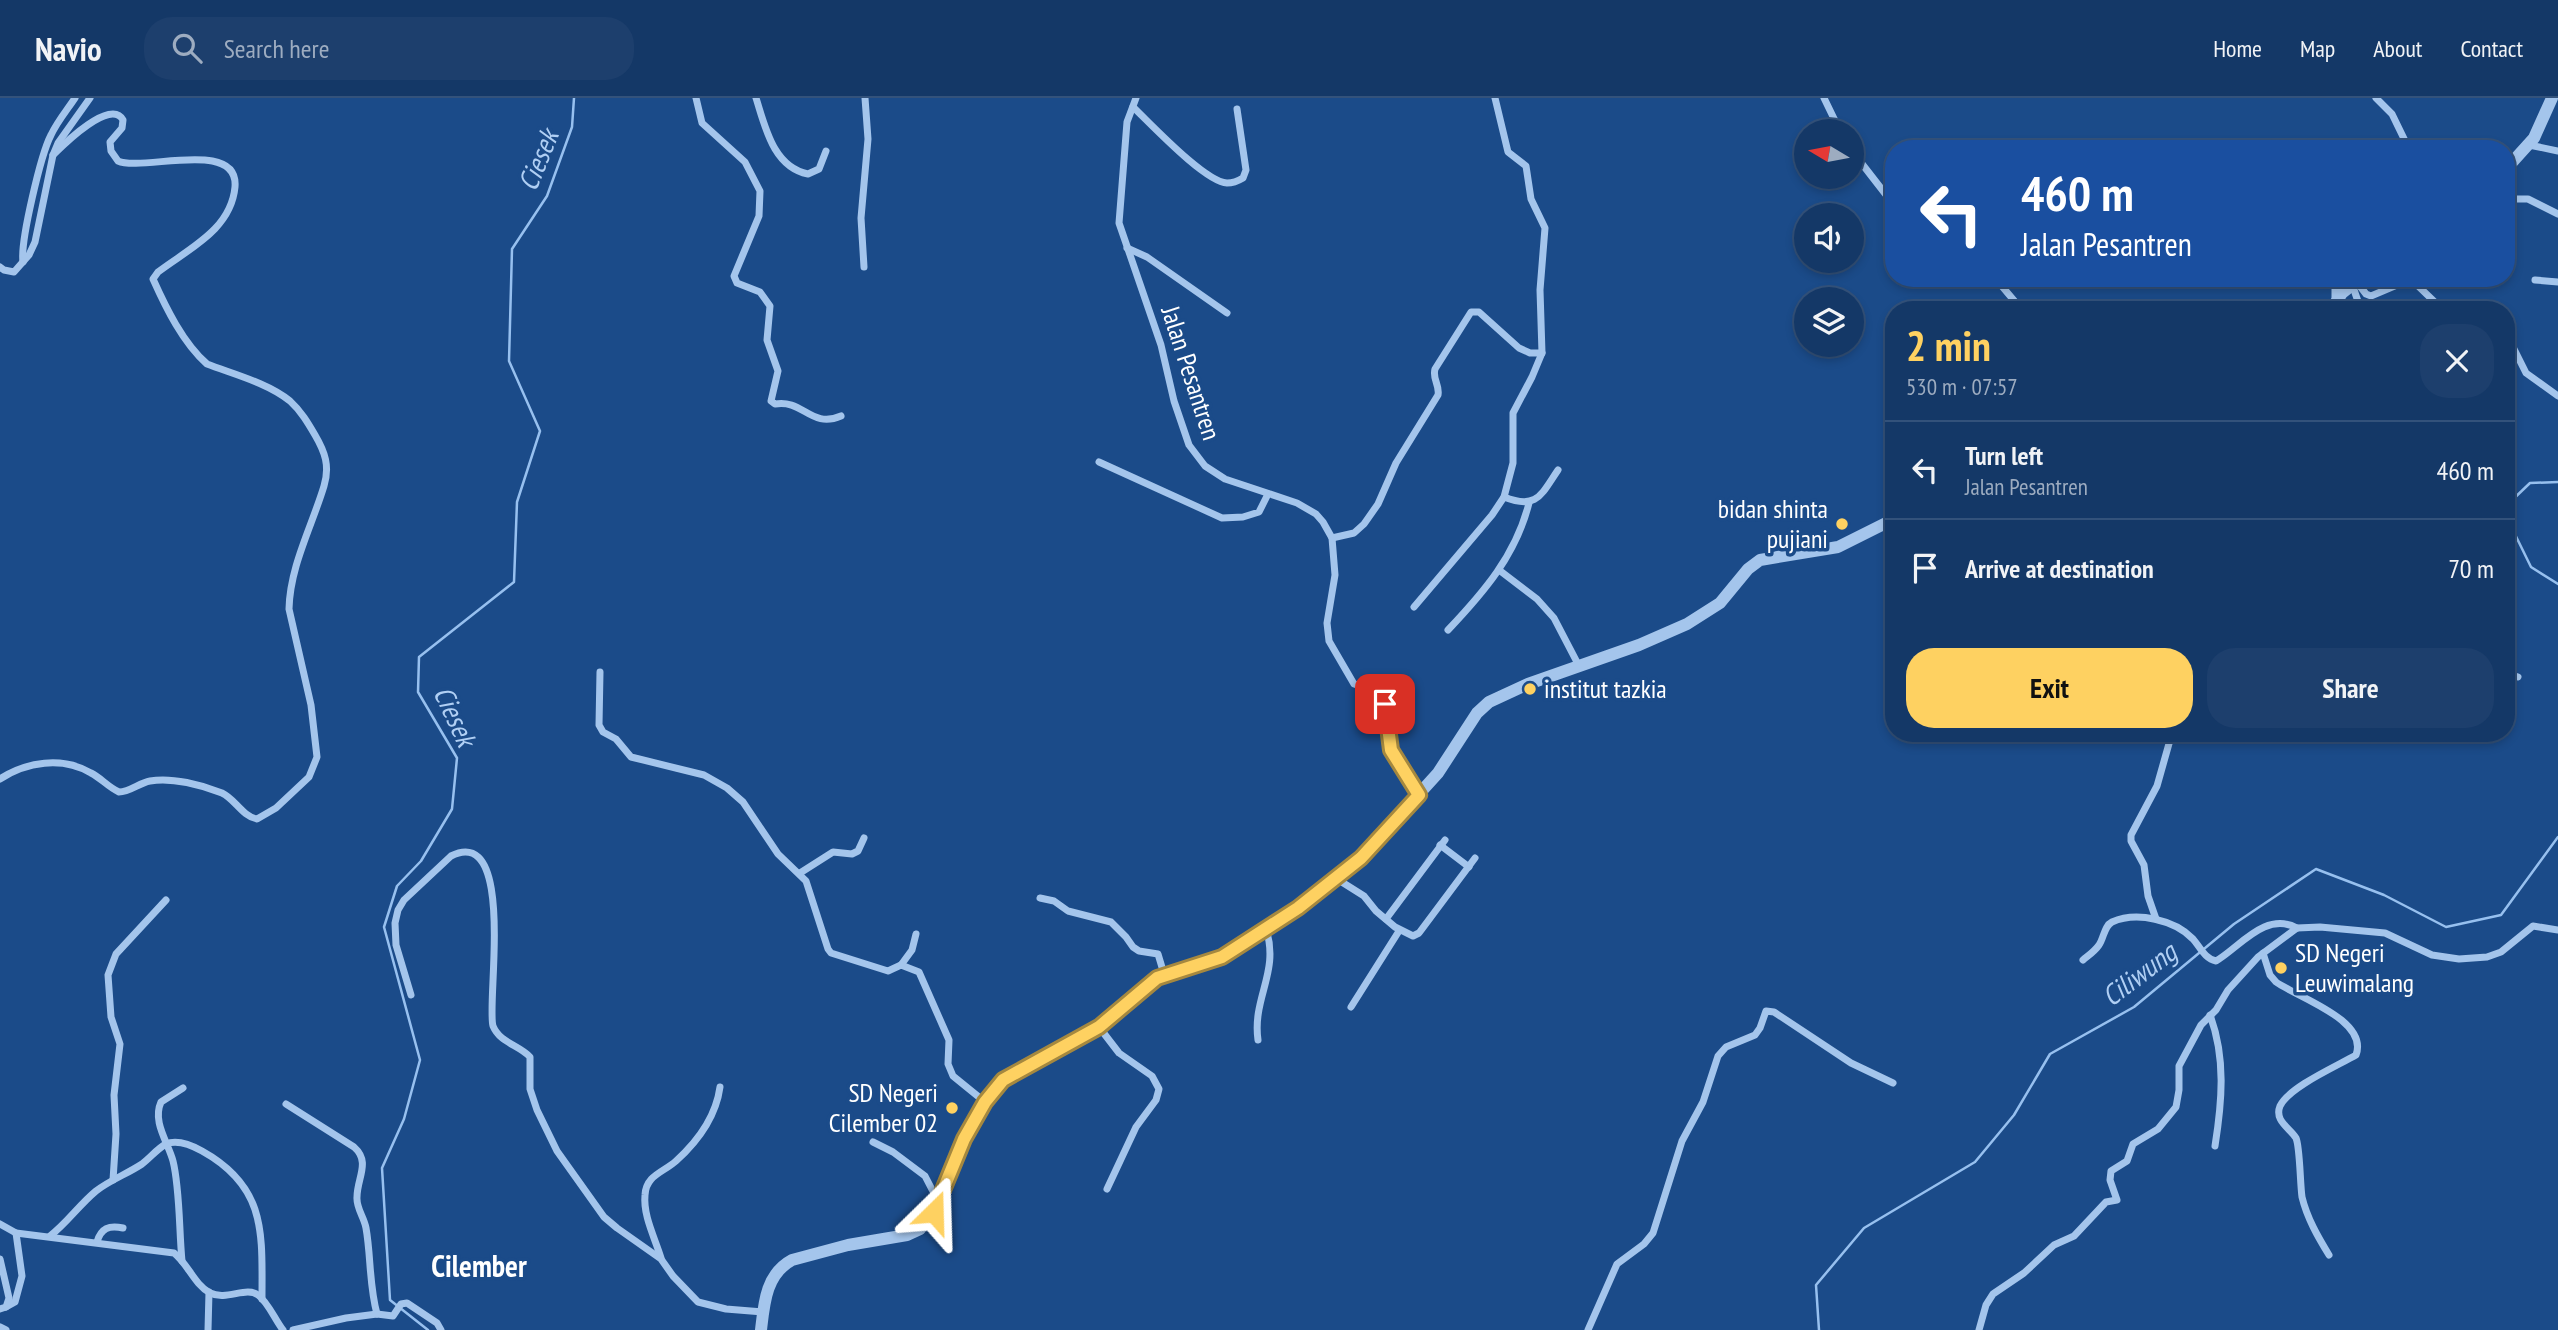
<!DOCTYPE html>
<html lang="en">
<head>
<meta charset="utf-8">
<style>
	:root { --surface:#143867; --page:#1d3f6d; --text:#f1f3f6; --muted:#9dacc0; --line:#33527b; --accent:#fed161 }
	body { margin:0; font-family:"PT Sans Narrow",sans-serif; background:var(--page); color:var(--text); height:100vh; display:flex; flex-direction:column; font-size:26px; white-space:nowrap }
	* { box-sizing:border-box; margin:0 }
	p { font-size:23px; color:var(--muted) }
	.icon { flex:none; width:38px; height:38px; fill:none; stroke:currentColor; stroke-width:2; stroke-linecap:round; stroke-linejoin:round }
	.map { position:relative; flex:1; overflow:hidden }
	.panel { position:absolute; left:1885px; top:203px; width:630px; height:441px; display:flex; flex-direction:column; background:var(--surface); border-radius:28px; box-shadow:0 4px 10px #0003,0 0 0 2px var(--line) }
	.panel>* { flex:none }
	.top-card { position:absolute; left:1885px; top:42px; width:630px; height:147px; border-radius:28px; box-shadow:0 4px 10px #0003,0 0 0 2px var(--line); background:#1a4fa0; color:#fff; overflow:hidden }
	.needle { width:46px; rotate:280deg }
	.controls { position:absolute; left:1794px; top:21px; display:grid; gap:14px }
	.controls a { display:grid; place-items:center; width:70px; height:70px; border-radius:50%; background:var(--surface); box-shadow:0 4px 10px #0003,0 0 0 2px var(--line); font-size:35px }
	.pin { position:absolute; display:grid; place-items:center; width:60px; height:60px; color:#fff; margin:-30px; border-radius:14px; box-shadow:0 4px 10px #0006 }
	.me { position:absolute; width:77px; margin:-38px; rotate:22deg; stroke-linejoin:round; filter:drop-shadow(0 0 5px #0008) }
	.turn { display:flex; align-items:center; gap:24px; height:147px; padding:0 21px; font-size:32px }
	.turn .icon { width:91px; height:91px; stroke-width:2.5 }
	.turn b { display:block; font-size:49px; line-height:60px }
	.round { display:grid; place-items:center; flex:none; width:74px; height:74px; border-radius:28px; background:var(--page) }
	.summary { display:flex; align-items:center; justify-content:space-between; height:119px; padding:0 21px }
	h1 { font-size:42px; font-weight:700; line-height:52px; color:var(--accent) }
	.primary-button { display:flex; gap:14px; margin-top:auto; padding:14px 21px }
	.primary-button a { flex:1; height:80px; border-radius:28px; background:var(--accent); color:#111; font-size:28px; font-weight:700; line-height:80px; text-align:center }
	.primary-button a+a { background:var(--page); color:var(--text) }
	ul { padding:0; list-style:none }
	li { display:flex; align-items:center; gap:21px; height:98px; padding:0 21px; border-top:2px solid var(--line) }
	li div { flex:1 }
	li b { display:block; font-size:26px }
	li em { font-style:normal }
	header { display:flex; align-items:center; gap:42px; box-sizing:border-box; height:98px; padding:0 35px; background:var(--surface); border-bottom:2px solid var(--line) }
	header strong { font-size:33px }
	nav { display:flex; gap:38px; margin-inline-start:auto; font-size:24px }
	.search { width:490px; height:63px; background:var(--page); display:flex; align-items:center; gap:18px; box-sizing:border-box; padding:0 24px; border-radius:28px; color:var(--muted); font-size:26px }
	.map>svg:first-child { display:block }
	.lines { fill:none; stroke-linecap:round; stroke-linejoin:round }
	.stream { stroke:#97c0ef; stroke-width:2.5 }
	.minor { stroke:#a4c5ec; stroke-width:7 }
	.tertiary { stroke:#a4c5ec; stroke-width:12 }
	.route-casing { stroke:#a5883f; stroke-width:18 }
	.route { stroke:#fed161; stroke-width:12 }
	.poi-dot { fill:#fed161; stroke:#1b4b89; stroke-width:2.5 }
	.labels { text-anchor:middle; stroke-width:7; stroke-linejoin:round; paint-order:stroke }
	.street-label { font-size:26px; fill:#fff; stroke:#1b4b89 }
	.poi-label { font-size:26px; fill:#fff; stroke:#1b4b89; text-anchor:end }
	.water-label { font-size:28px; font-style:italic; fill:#b0cff4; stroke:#1b4b89 }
	.quarter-label { font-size:30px; font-weight:bold; fill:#fff; stroke:#1b4b89 }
</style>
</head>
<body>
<header>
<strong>Navio</strong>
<div class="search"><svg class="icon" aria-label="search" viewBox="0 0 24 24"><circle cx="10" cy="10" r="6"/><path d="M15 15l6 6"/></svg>Search here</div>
<nav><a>Home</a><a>Map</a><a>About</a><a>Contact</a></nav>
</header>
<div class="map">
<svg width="2558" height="1232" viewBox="0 0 2558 1232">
	<rect width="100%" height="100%" fill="#1b4b89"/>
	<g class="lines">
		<g class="stream">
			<path d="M2506 408 2530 385 2558 384"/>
			<path d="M2506 418 2531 469 2558 486"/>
			<path d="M428 1232 390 1202 382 1070 404 1021 420 962 384 829 397 788 421 763 452 711 457 660 418 594 419 559 514 484 517 404 540 333 509 263 512 151 547 98 572 29 574 0"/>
			<path d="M1819 1232 1816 1187 1864 1130 1975 1064 2014 1017 2050 956 2134 909 2234 826 2316 771 2384 797 2446 829 2501 817 2558 739"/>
		</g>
		<g class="minor">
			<path d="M696 0 702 25 745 64 760 93 759 118 734 178 737 185 760 194 770 208 767 242 778 273 771 303 775 306C803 301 811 331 841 318"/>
			<path d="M756 0C765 28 773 69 808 76L819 71 826 53"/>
			<path d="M1136 0 1127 24 1119 125 1161 247 1174 303 1189 347 1205 368 1225 381 1297 405 1316 416 1323 424 1332 440 1335 477 1327 525 1329 543 1354 586 1360 588 1376 587 1383 591 1391 652 1419 696"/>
			<path d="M1824 0 1840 33"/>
			<path d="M2376 0 2392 16 2409 51"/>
			<path d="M1133 9C1151 26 1205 84 1227 85 1233 85 1238 83 1243 80L1246 72 1237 11"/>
			<path d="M2529 47 2558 53"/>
			<path d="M1852 53 1894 107"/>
			<path d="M2506 101H2528L2558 116"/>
			<path d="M1127 150 1147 159 1227 215"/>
			<path d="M23 164C20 144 41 56 51 37 57 24 67 12 75 0"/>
			<path d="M0 169 4 172 14 174 29 157 35 144 53 57 58 45 90 0"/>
			<path d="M864 169 861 120 868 41 865 0"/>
			<path d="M1995 180 2022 212"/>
			<path d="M2535 182 2558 184"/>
			<path d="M2356 183 2366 196 2371 198 2397 187 2414 184 2443 212"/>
			<path d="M2352 186 2361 212"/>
			<path d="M2335 202V180"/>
			<path d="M2506 235 2526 275 2558 298"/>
			<path d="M1891 288 1894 292"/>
			<path d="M1099 364 1222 420 1243 419 1259 414 1268 396"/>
			<path d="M1504 399C1537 412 1541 397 1558 372"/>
			<path d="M1332 440 1354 435 1364 426 1378 406 1396 365 1438 297C1440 287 1432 281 1435 271L1471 214H1479L1519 250 1530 255H1542L1540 192 1545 130 1531 101 1526 68 1508 54 1495 0"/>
			<path d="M1499 472 1537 501 1554 520 1579 568"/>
			<path d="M1414 509 1492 417 1504 399 1513 365V315L1532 279 1542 255"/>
			<path d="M1448 532C1484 494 1516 457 1529 405"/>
			<path d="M2506 572 2509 576 2518 579"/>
			<path d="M600 574 599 627 603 634 616 641 631 659 704 677 727 690 743 704 778 756 806 783 828 851 831 855 888 873 901 867 919 874 949 942 948 966 953 978 985 1004"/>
			<path d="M0 681C26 664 62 658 91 675 101 680 108 689 119 694 130 694 139 685 150 683 172 679 202 687 222 695 235 701 242 718 257 721L276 710 309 679 317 659 311 607 289 511C290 468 312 428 324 388 330 368 325 354 315 337 308 325 301 313 290 303 268 285 233 276 207 266 183 245 166 210 153 181L158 174C188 151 231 132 235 89 239 40 142 74 118 63L111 53 110 44 122 30 123 22C111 0 65 45 53 57"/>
			<path d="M1440 747 1469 769"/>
			<path d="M800 775 833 754 852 756 858 753 864 740"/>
			<path d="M1337 781 1364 798 1376 813 1395 829 1413 838 1419 835 1475 760"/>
			<path d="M1040 800 1054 803 1068 813 1111 824 1126 839 1133 849 1139 853 1158 856 1164 876"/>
			<path d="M1386 821 1445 742"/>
			<path d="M2156 821 2148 798 2144 767 2131 743V737L2157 688 2172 635"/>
			<path d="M2263 855 2270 877 2276 884C2297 899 2369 922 2356 957 2337 968 2289 989 2280 1008 2274 1023 2290 1030 2296 1040 2300 1049 2300 1085 2302 1099 2307 1120 2318 1139 2329 1157"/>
			<path d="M2083 862C2089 857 2095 853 2099 847 2104 840 2104 828 2112 824 2137 813 2175 822 2193 841 2200 849 2205 861 2216 863 2240 849 2265 813 2297 830"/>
			<path d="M901 867 912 852 916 836"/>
			<path d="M411 897 396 847 395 825 398 812 404 802 451 758C517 725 486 907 493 928 500 945 519 947 530 959V991L537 1012 557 1053 604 1119 617 1130 661 1161 673 1178 698 1204 726 1211 763 1214"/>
			<path d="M1351 909 1399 833"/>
			<path d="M2210 917C2226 960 2222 1004 2215 1048"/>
			<path d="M1099 929 1119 955 1152 978 1159 991 1156 1002 1136 1029 1107 1091"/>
			<path d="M1258 942C1252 900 1280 874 1266 831"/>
			<path d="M286 1006 354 1049C371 1064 357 1080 357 1099 356 1110 364 1119 366 1130 371 1158 369 1187 377 1216"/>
			<path d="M873 1044 893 1054 925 1078 939 1105"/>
			<path d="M113 1082 116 1036 114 997 120 946 111 919 108 877 116 856 166 802"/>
			<path d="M0 1126 16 1135 174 1155C188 1166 194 1186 210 1195 227 1203 246 1188 258 1197 268 1204 275 1222 283 1232"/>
			<path d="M50 1138C67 1125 79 1107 96 1093 110 1082 127 1076 142 1066 150 1060 158 1050 166 1046 178 1041 193 1048 202 1053 267 1089 262 1136 262 1201"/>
			<path d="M97 1144C101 1130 109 1127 123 1130"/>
			<path d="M661 1160C655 1140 643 1118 645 1097 646 1077 664 1074 676 1063 697 1044 716 1018 720 989"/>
			<path d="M0 1161 9 1200 6 1209 0 1211"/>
			<path d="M182 1163C179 1133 180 1091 173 1063 168 1044 152 1024 161 1004L183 990"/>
			<path d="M6 1209 15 1204 22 1178 16 1135"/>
			<path d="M0 1229 6 1232"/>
			<path d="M208 1232 209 1194"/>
			<path d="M293 1232 346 1220 377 1216 393 1218 401 1206 407 1205 437 1225 441 1232"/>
			<path d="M1588 1232 1617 1166 1644 1146 1653 1135 1682 1043 1703 1004 1718 958 1726 949 1755 937 1760 930 1766 913 1774 914 1851 965 1893 985"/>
			<path d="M1979 1232 1986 1207 1993 1196 2024 1175 2054 1147 2074 1138 2106 1104 2117 1102 2110 1082 2111 1073 2127 1063 2133 1046 2158 1031 2176 1009 2179 992V968L2201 927 2216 912 2228 892 2258 859 2297 830 2320 829 2385 835 2432 857 2459 861 2487 859 2501 854 2533 828 2558 832"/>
		</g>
		<g class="tertiary">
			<path d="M2506 71 2534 40 2552 0"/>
			<path d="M2331 212 2342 195 2361 180"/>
			<path d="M761 1232C764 1205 766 1176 792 1162L848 1147 907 1137 920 1131 934 1114 961 1048 985 1004 999 986 1007 979 1099 929 1157 880 1227 857 1329 787 1361 760 1438 675 1477 615 1489 604 1528 586 1639 547 1687 526 1720 505 1748 471 1760 462 1838 449 1894 421"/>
		</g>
	</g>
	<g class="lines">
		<defs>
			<path id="route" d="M934 1114 964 1041 985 1004 1003 982 1099 929 1157 880 1222 859 1298 810 1361 760 1419 697 1391 652 1385 606"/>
		</defs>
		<use href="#route" class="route-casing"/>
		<use href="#route" class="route"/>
	</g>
	<g class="poi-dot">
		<circle cx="1842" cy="426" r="7"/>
		<circle cx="1530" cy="591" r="7"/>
		<circle cx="2281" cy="870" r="7"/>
		<circle cx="952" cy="1010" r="7"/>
	</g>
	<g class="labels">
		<g class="street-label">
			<text transform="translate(1191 275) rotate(72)" y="9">Jalan Pesantren</text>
		</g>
		<g class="poi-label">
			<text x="1828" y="420">bidan shinta<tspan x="1828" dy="30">pujiani</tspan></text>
			<text x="1544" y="600" text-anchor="start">institut tazkia</text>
			<text x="2295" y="864" text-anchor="start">SD Negeri<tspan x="2295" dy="30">Leuwimalang</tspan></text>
			<text x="938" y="1004">SD Negeri<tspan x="938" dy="30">Cilember 02</tspan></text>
		</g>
		<g class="water-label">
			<text transform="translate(538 62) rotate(-68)" y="10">Ciesek</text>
			<text transform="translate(455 618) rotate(65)" y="10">Ciesek</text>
			<text transform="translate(2139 876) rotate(-37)" y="10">Ciliwung</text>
		</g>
		<g class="quarter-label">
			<text x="479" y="1179">Cilember</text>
		</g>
	</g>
</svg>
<div class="controls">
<a><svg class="needle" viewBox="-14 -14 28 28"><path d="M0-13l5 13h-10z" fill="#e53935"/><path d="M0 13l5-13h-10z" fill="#9dacc0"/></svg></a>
<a><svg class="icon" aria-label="sound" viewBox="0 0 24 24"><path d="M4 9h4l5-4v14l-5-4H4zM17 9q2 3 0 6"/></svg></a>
<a><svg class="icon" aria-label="layers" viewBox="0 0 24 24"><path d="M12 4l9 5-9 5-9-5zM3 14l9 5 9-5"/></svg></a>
</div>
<div class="pin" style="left:1385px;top:606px;background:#d93025"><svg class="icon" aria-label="arrive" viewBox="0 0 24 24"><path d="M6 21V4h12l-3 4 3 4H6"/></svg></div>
<svg class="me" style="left:934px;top:1114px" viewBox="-20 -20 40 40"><path d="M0-17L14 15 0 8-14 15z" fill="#fed161" stroke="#fff" stroke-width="4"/></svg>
<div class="top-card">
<div class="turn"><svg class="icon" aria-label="left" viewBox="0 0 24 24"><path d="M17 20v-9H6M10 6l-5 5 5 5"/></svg><div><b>460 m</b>Jalan Pesantren</div></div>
</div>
<section class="panel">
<div class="summary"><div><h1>2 min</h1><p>530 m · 07:57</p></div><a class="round"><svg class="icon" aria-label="close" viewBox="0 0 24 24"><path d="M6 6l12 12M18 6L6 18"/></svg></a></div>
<ul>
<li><svg class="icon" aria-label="left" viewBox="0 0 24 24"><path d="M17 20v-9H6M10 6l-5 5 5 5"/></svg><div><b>Turn left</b><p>Jalan Pesantren</p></div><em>460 m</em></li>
<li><svg class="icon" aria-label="arrive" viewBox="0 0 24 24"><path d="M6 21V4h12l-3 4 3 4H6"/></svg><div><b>Arrive at destination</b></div><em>70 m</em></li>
</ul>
<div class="primary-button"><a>Exit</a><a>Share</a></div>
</section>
</div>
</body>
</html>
